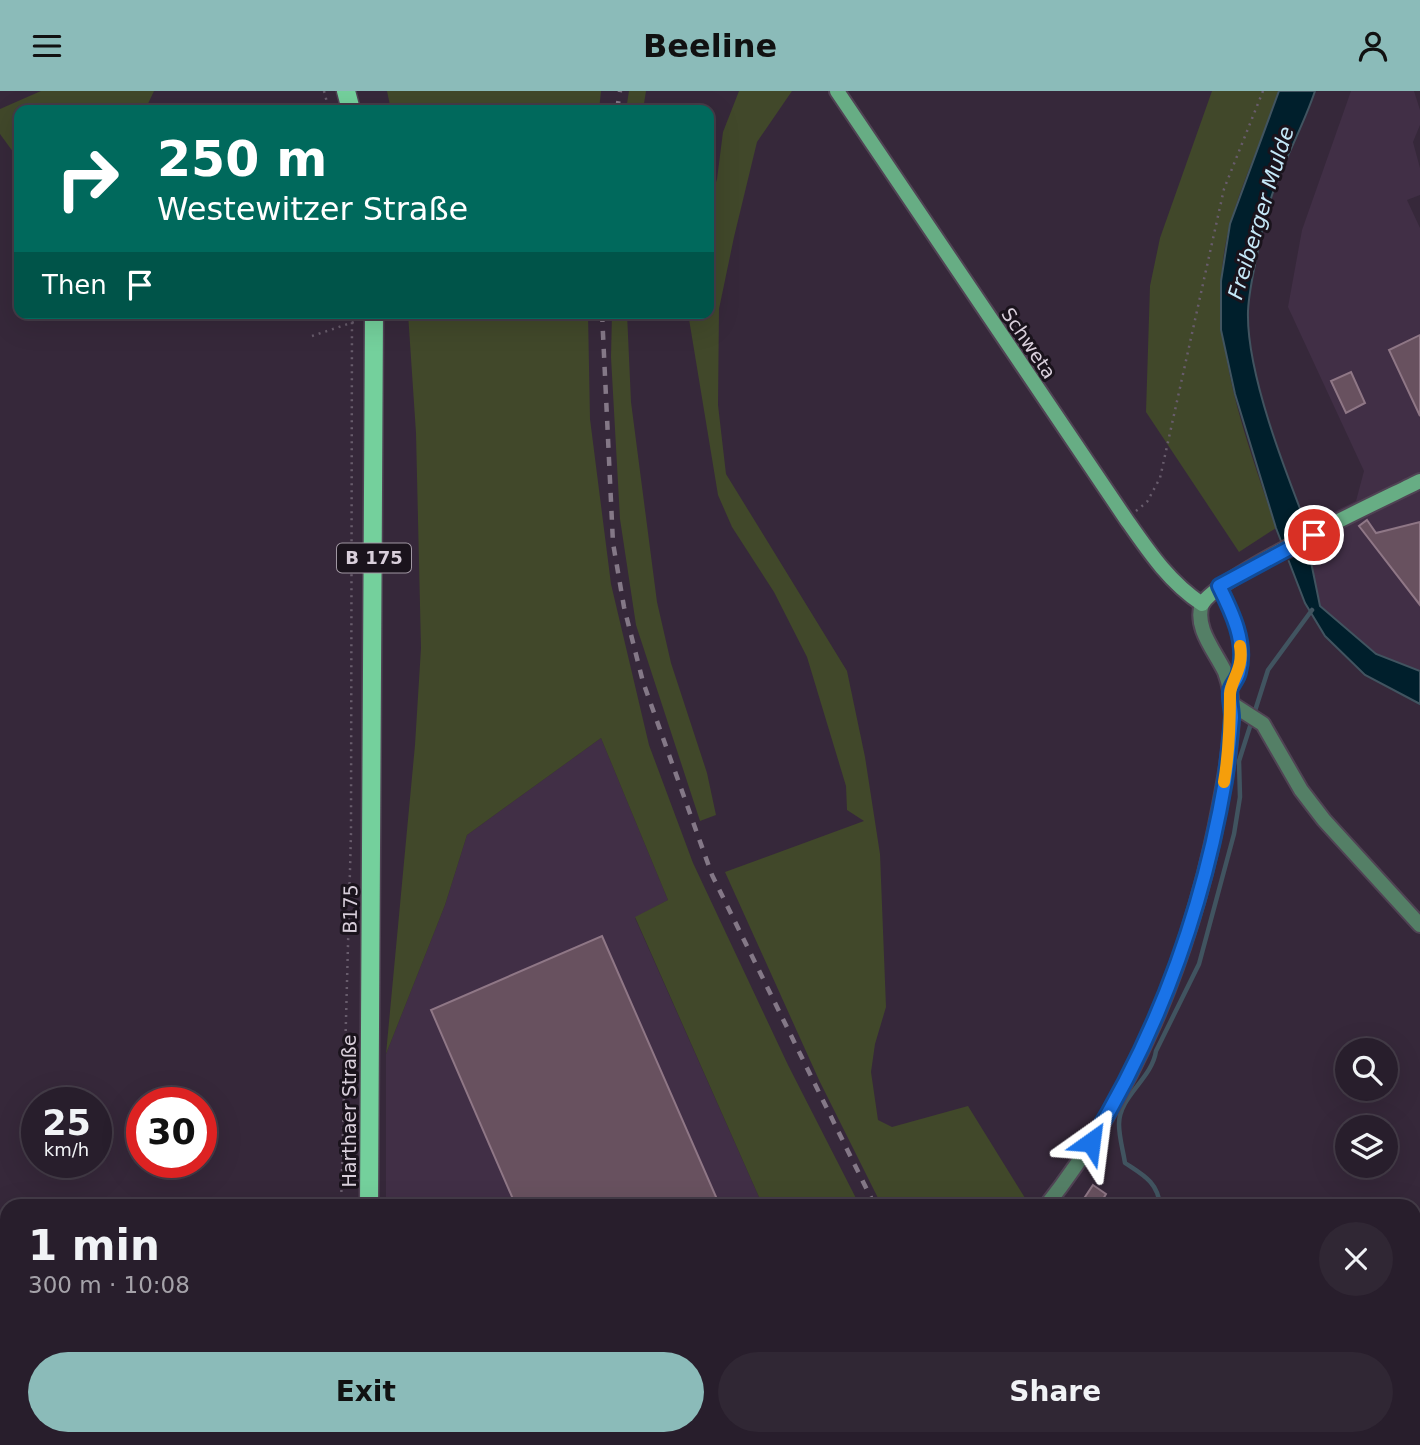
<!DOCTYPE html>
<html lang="en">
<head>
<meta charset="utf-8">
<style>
	:root { --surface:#281e2c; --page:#302734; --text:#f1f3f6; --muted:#a5a2a9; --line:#443c48; --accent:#8bbbb9 }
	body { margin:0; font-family:"DejaVu Sans",sans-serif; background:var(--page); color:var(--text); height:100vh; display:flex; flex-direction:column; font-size:26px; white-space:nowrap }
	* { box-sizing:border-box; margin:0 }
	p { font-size:23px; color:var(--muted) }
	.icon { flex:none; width:38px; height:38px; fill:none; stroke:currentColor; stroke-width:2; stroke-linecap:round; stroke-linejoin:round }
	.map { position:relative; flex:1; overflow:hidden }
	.side { position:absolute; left:0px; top:1108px; width:1421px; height:247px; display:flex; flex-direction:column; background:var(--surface); border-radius:21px 21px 0 0; box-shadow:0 7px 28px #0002,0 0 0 2px var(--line) }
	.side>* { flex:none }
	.hud { position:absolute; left:14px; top:14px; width:700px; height:214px; border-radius:14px; box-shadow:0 7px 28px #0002,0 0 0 2px var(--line); background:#00695c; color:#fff; overflow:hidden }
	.fabs { position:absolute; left:1335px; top:947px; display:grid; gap:14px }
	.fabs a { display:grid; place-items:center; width:63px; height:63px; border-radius:50%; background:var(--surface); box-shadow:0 7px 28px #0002,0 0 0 2px var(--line); font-size:35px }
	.speed { position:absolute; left:21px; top:996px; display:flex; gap:14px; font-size:35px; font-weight:700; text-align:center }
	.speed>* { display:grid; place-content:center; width:91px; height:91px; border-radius:50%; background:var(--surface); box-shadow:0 7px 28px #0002,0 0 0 2px var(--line); line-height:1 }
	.speed small { font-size:18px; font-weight:400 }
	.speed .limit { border:10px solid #d22; background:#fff; color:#111 }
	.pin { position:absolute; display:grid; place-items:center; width:60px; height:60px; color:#fff; margin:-30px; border:4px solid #fff; border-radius:50%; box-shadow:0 2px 7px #0007 }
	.me { position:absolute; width:77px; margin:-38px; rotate:31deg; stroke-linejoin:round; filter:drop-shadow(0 0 5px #0008) }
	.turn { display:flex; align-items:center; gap:24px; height:147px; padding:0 28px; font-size:32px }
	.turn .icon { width:91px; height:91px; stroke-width:2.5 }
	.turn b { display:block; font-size:49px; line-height:60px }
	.then { display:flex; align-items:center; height:66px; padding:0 28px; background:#0003; gap:14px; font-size:26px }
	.round { display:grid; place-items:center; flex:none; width:74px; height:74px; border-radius:37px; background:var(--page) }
	.overview { display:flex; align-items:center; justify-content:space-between; height:119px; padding:0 28px }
	h1 { font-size:42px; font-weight:700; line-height:52px }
	.primary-button { display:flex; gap:14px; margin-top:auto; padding:14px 28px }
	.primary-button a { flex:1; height:80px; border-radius:42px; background:var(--accent); color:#111; font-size:28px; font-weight:700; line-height:80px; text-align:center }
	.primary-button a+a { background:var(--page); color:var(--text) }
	header { display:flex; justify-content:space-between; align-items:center; height:91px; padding:0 28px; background:var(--accent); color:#111; font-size:32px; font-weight:700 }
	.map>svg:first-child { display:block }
	.built { fill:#412f46 }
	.green { fill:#41482a }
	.water { fill:#001f2c; stroke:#415460; stroke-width:2 }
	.pier { fill:#36283a }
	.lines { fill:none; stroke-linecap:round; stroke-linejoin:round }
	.stream { stroke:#415460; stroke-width:4.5 }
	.building { fill:#68515f; stroke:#8f7786; stroke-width:2 }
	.lane-casing { stroke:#504354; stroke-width:12 }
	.street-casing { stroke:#504354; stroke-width:18 }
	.secondary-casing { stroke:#504354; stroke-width:18 }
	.primary-casing { stroke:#504354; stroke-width:21 }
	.path { stroke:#685c6c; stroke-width:2.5; stroke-dasharray:2 5; stroke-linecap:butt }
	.lane { stroke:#547f66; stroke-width:9 }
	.street { stroke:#547f66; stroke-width:14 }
	.secondary { stroke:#67ad84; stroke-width:14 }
	.primary { stroke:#74d09c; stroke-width:18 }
	.rail { stroke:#847887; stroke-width:4.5; stroke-dasharray:9 9; stroke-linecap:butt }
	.route-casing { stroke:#114b97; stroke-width:18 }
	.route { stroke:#1a73e8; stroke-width:12 }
	.slow { stroke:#f59e0b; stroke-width:12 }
	.labels { text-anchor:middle; stroke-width:6; stroke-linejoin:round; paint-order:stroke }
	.shield { fill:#1a131c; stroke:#a097a2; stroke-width:2 }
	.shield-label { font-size:18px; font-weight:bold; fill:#d9cfdb }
	.street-label { font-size:19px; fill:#d9cfdb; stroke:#1a131c }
	.water-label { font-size:21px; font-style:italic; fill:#c5e8f8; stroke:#1a131c }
</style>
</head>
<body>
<header><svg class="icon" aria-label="menu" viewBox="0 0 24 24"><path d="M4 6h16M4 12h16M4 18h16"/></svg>Beeline<svg class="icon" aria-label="person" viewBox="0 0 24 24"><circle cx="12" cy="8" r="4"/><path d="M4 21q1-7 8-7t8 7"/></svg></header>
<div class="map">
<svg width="1420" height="1354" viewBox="0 0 1420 1354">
	<rect width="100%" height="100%" fill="#36283a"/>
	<g class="built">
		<path d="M1351 0H1414L1420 19V34L1413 51 1420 77V104L1407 109 1420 137V580L1376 563 1320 515 1311 471 1317 461 1306 434 1356 410 1364 380 1288 216 1302 139Z"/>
		<path d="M601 647 668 809 635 827 763 1115H386V963L445 814 467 744Z"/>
		<path d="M393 1348H774L769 1354H394Z"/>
	</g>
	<g class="green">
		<path d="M41 0H154L145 19H19V69L0 43V18Z"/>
		<path d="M387 0H601L599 19H391Z"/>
		<path d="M629 0H646L643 19H626Z"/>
		<path d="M739 0H792L757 51 734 146 719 218 718 314 726 383 847 580 865 666 880 763 886 916 875 953 871 981 878 1029 892 1036 968 1015 1030 1115H882L819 989 725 781 864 730 847 719 846 695 807 566 774 501 732 436 718 404 688 222H709V113L717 88 723 41Z"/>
		<path d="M1212 0H1279C1264 44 1244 86 1231 130 1201 234 1244 340 1276 437L1239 461 1146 321 1150 195 1160 147Z"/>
		<path d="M408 222H588L590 328 611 493 649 654 693 772 788 974 860 1115H763L635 826 668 809 601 647 467 744 445 814 386 963 415 654 421 557 416 342Z"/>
		<path d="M612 222H627L631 311 657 511 671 572 707 682 716 724 700 730 636 534 620 428 611 266Z"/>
	</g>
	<path class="water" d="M1279 0H1315C1303 36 1284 69 1272 104 1264 129 1249 195 1248 220 1246 287 1292 397 1317 461L1311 471 1320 515 1376 563 1420 580V613L1365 584 1325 545 1305 512 1276 437 1235 303 1221 239V190L1230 133Z"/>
	<path class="pier" d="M1310 435 1318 454 1285 471 1278 452Z"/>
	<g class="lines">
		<g class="stream">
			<path d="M1160 1115C1158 1091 1143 1084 1125 1072 1123 1059 1119 1046 1119 1033 1119 1005 1152 988 1156 960L1199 873 1234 743 1240 706 1239 670 1268 579 1312 519"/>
			<path d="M798 1354 816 1348"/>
		</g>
	</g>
	<g class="building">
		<path d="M1420 244V325L1389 259Z"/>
		<path d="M1351 281 1365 312 1346 322 1331 290Z"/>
		<path d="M1367 429 1376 442 1420 431V514L1359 435Z"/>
		<path d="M602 845 720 1115H516L431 919Z"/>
		<path d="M1093 1094 1106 1103 1099 1115 1085 1106Z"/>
		<path d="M520 1348H550L553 1354H523Z"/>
		<path d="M550 1348H735L738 1354H553Z"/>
	</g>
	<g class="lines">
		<defs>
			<path id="lane" d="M1219 495C1236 529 1250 563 1231 598"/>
			<g id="street">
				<path d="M1232 613 1263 633 1301 699 1324 729 1420 834"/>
				<path d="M1046 1115C1133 1005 1188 870 1216 734 1223 698 1231 660 1232 623 1232 609 1230 594 1225 581 1215 560 1194 537 1202 513"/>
				<path d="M778 1354 786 1348"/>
			</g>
			<path id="secondary" d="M837 0 1126 428C1149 461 1169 491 1202 513 1220 484 1380 410 1420 390"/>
			<g id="primary">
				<path d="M346 0 351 19"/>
				<path d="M369 1115 374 222"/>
				<path d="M367 1354V1348"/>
			</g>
		</defs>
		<use href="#lane" class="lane-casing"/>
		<use href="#street" class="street-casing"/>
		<use href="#secondary" class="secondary-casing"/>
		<use href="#primary" class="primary-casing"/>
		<g class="path">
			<path d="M324 0 329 19"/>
			<path d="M312 245 354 231"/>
			<path d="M1136 420 1147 411 1160 387 1224 98 1263 0"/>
			<path d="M341 1115 351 742 352 222"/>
			<path d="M223 1354 230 1348"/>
			<path d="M341 1354V1348"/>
		</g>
		<use href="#lane" class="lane"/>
		<use href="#street" class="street"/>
		<use href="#secondary" class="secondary"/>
		<use href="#primary" class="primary"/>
		<g class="rail">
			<path d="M617 19 620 0"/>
			<path d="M602 222 613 452 624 516 643 591 712 784 875 1115"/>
			<path d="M0 1264 7 1278"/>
			<path d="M0 1286 7 1300"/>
			<path d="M31 1348 34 1354"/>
			<path d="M988 1348 991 1354"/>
		</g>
	</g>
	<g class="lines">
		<defs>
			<path id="route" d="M1091 1051C1159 940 1203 818 1225 690 1228 670 1230 648 1232 627 1232 618 1229 609 1230 600 1231 594 1238 588 1239 581 1247 552 1232 521 1219 495L1314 444"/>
		</defs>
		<use href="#route" class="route-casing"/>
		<use href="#route" class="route"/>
		<path class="slow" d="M1224 691C1229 662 1230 632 1230 603 1231 588 1244 578 1240 555"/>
	</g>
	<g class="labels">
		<rect class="shield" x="337" y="452.5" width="74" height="29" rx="5"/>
		<g class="shield-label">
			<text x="374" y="473">B 175</text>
		</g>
		<g class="street-label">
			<text transform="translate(1029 252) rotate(56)" y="7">Schweta</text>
			<text transform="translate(350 818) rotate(-89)" y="7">B175</text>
			<text transform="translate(349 1020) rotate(-90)" y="7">Harthaer Straße</text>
		</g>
		<g class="water-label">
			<text transform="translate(1261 122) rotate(-73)" y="7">Freiberger Mulde</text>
		</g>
	</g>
</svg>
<div class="fabs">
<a><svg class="icon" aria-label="search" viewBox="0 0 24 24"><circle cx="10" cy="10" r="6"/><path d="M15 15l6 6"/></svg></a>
<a><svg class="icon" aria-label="layers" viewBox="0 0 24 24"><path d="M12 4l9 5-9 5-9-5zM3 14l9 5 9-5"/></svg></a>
</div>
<div class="speed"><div>25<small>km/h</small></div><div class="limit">30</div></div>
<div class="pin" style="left:1314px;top:444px;background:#d93025"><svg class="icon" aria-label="arrive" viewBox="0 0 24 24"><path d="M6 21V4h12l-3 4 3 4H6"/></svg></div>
<svg class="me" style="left:1091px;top:1051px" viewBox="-20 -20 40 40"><path d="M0-17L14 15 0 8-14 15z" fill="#1a73e8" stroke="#fff" stroke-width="4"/></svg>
<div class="hud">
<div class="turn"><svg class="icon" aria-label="right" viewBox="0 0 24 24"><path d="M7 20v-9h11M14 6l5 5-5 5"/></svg><div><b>250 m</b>Westewitzer Straße</div></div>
<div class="then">Then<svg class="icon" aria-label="arrive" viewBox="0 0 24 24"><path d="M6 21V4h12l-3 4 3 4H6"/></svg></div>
</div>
<section class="side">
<div class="overview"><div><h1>1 min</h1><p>300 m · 10:08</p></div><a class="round"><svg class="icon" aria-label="close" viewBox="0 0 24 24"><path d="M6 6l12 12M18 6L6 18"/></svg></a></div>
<div class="primary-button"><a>Exit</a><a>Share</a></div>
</section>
</div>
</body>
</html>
